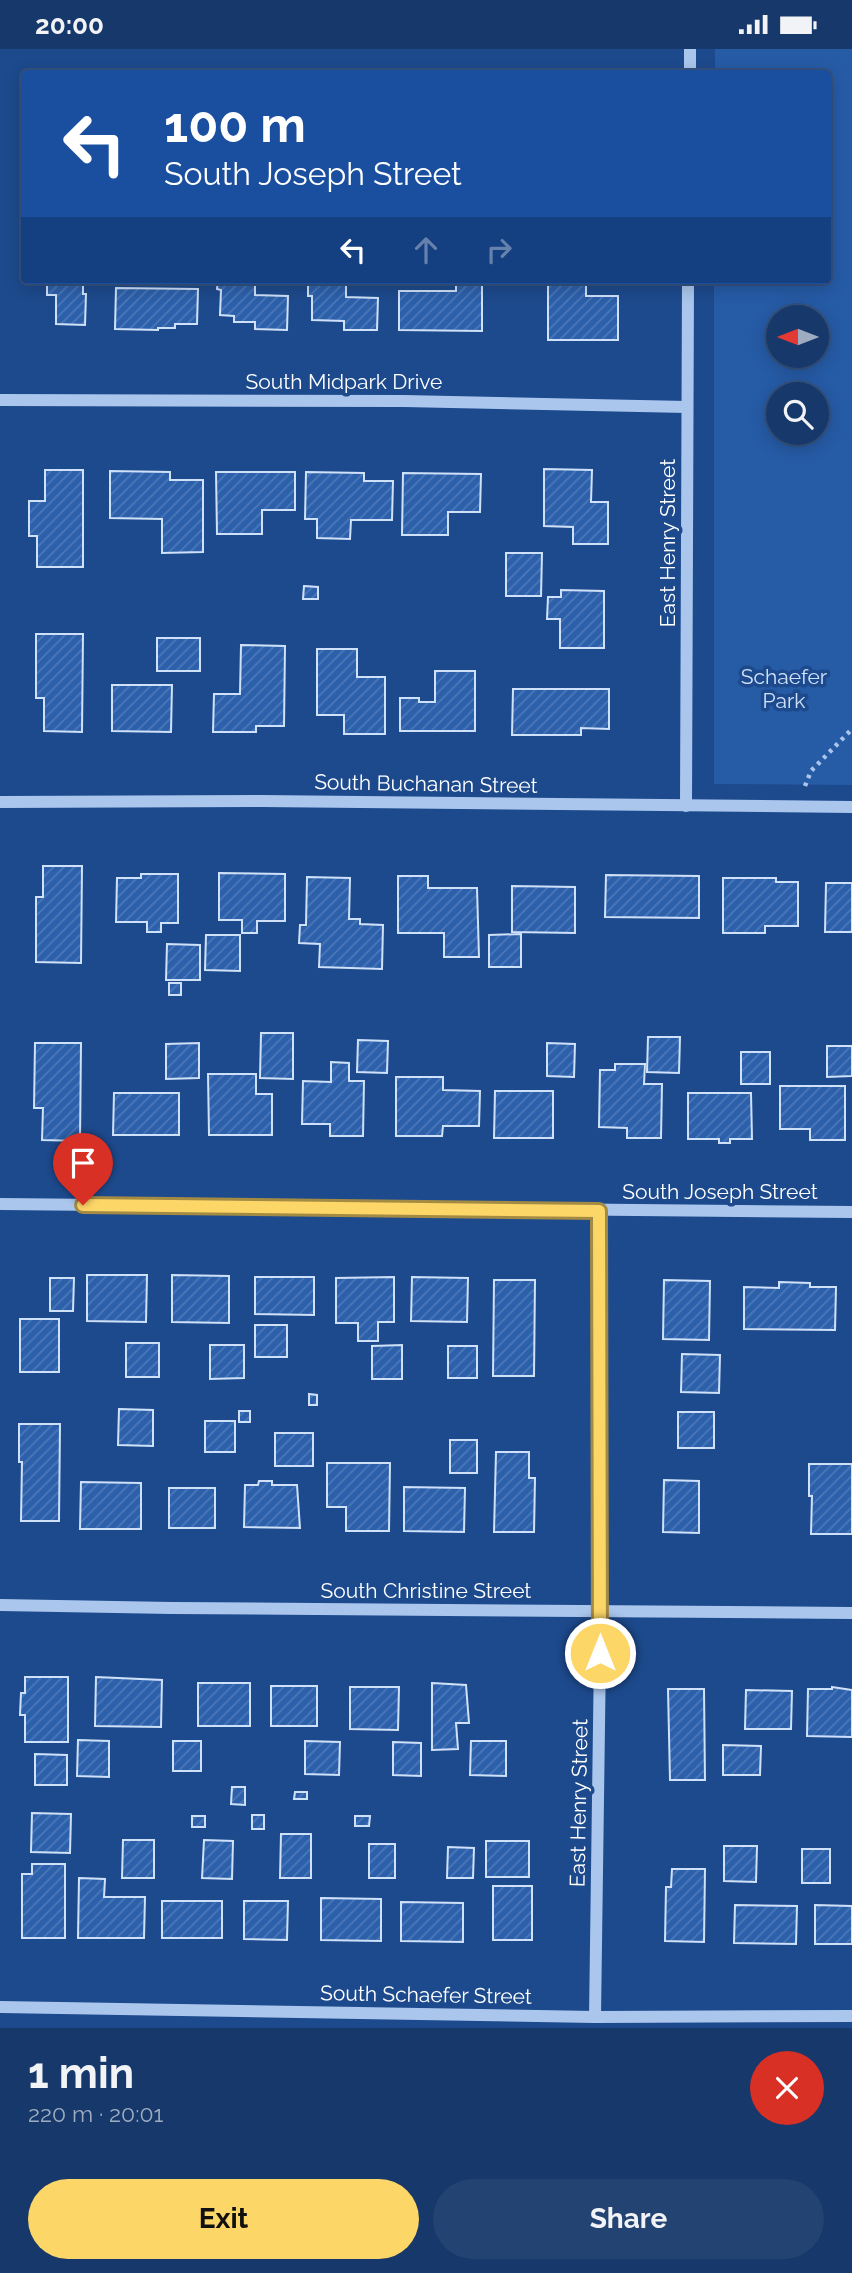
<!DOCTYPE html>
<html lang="en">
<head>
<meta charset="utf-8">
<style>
	:root { --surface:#16386a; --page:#234372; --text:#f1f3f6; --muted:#9eacc1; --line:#35527e; --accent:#fdd668 }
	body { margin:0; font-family:Raleway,sans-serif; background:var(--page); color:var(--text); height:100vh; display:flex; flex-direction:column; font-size:26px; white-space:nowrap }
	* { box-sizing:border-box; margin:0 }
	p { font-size:23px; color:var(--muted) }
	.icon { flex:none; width:38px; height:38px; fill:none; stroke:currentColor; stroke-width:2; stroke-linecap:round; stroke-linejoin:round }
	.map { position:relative; height:1979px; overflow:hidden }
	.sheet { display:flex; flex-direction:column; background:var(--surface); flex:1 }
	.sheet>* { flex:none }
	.hud { position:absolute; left:21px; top:21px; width:810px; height:214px; border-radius:7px; box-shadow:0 4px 18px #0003,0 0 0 2px var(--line); background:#1a4fa0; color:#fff; overflow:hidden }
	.needle { width:46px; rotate:270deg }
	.controls { position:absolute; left:766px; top:256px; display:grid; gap:14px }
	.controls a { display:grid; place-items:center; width:63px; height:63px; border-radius:50%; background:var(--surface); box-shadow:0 4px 18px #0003,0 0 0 2px var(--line); font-size:35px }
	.pin { position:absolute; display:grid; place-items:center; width:60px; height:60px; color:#fff; margin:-72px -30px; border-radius:50% 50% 50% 0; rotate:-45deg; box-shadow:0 0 7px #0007 }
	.pin .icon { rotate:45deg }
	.me { position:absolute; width:77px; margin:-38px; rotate:0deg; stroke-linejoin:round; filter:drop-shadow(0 0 5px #0008) }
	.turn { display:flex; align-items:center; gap:24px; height:147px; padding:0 28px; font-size:32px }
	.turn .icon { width:91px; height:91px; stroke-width:2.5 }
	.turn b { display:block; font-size:49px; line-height:60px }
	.lanes { display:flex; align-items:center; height:66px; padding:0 28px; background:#0003; justify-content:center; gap:35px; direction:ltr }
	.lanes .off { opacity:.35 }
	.round { display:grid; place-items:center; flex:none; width:74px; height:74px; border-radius:37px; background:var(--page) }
	.summary { display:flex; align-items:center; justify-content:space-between; height:119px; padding:0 28px }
	h1 { font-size:42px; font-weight:700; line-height:52px }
	.action { display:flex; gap:14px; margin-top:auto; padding:14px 28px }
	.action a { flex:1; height:80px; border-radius:42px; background:var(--accent); color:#111; font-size:28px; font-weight:700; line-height:80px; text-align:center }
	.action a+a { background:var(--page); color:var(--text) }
	.status { display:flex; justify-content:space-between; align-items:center; height:49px; padding:0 35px; background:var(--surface); direction:ltr }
	.status svg { height:19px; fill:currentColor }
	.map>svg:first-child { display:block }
	.green { fill:#265ba6; fill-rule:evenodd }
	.building { fill:url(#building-hatch); stroke:#cfe1f9; stroke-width:2 }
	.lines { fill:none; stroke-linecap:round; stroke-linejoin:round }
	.path { stroke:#aac6ed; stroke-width:4.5; stroke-dasharray:3.5 5; stroke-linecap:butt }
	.minor { stroke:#aac6ed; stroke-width:12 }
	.route-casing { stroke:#a48b44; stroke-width:18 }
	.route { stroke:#fdd668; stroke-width:12 }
	.labels { text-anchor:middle; stroke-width:7; stroke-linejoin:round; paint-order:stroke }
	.street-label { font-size:21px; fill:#fff; stroke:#1d4a8d }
	.park-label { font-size:21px; fill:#cfe1f9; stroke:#1d4a8d }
</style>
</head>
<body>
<div class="status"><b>20:00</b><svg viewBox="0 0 49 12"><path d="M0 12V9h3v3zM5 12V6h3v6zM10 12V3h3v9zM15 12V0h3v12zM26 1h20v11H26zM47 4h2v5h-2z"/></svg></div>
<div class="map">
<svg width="852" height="1979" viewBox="0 0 852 1979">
	<defs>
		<pattern id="building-hatch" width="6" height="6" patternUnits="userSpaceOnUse" patternTransform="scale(1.75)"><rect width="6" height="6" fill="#2c60ab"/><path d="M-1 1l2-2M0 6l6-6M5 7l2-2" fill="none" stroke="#4c78b8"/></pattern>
	</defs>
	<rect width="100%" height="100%" fill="#1d4a8d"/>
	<path class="green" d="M715 0H852V736L714 735V231H828V24H715ZM779 268H817V306H779ZM779 345H817V383H779Z"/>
	<g class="building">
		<path d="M47 231H83V245H86L85 276 56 275V246H47Z"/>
		<path d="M218 231H255V246L288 247 287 281 255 280V273H234V267L220 266 221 241 217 240Z"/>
		<path d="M308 231H346V248L378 249 377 281H344V272L312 271V247H308Z"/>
		<path d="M456 231H482V282L399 281V242H456Z"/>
		<path d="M548 231H586V247H618V291H548Z"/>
		<path d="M116 239 198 240 197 275H175V279H158V281L115 280Z"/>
		<path d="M544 420 592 421 591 453H608V495H573V478L544 477Z"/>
		<path d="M45 421H83V518H37V487H29V452H45Z"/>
		<path d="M110 422 170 423V431H203V503L162 504V470L110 469Z"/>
		<path d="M216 423H295V461H262V485H217Z"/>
		<path d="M306 423 364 424V432H393L392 471H351L350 490 317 489V470H305Z"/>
		<path d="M403 424 481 425 480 463H448V486H402Z"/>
		<path d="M506 504H542L541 547H506Z"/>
		<path d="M304 537 318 538V550H303Z"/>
		<path d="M561 541 604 542V599H560V570H547L548 548H561Z"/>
		<path d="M36 585H83L82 683 44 682V649H36Z"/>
		<rect x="157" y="589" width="43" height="33"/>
		<path d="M241 596 285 597 284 677H256V683H213L214 645H240Z"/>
		<path d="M317 600H357V628H385V685H344V666H317Z"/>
		<path d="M435 622H475V682H400V649H419V653H435Z"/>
		<path d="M112 636H172L171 683 112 682Z"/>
		<path d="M513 640H609V680L581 679V686H512Z"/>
		<path d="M43 817H82L81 914 36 913V848H43Z"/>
		<path d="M219 824 285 825V872H257V884H242V871H219Z"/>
		<path d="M141 825H178V874H161V883H147V873H116L117 829H141Z"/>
		<path d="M606 826 699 827V869L605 868Z"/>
		<path d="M398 827H428V839H477L479 908H444V884H398Z"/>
		<path d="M307 828 350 829 349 870H360V875L383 876 382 920 319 918 320 895 299 894 300 876H306Z"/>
		<path d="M723 829H776V833H798V877H765V884H723Z"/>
		<path d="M826 834H852V883H825Z"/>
		<path d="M512 837 575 838V884L512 883Z"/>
		<path d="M521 885V918H489V886Z"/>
		<path d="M206 886H240V922L205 921Z"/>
		<path d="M167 895 200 896V931H166Z"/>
		<rect x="169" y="934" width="12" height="12"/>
		<path d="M261 984H293V1030L260 1029Z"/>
		<path d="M648 988H680L679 1024 647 1023Z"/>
		<path d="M358 991 388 992 387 1024 357 1023Z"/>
		<path d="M35 994H81L80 1092 42 1091 43 1059H34Z"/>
		<path d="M199 994V1029L166 1030V995Z"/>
		<path d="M547 994 575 995 574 1028 547 1027Z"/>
		<path d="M827 997H852V1027L827 1028Z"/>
		<rect x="741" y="1003" width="29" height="32"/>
		<path d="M331 1013 349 1014V1032H364L363 1087H330V1075H302L303 1032 331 1033Z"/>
		<path d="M615 1015H645L644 1035H662L661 1089H627V1079L599 1078 600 1021H615Z"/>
		<path d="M208 1025H256V1045H272V1086H209Z"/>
		<path d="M396 1028H443V1041L480 1042 479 1077H443L442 1087H396Z"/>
		<path d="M780 1037H845V1091H810V1080H780Z"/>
		<path d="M495 1042H553V1089H494Z"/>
		<path d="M114 1044H179V1086H113Z"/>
		<path d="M688 1044H751L752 1090H730V1094H719V1090H688Z"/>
		<path d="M87 1226H147L146 1273 87 1272Z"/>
		<path d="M172 1226 229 1227V1274L172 1273Z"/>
		<path d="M255 1228H314V1266L255 1265Z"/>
		<path d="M394 1228V1273H378V1292H358V1274H336V1229Z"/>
		<path d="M412 1228 468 1229 467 1273 411 1272Z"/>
		<path d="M50 1229H74L73 1262H50Z"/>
		<path d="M494 1231H535L534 1327H493Z"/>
		<path d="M664 1231 710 1232 709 1291 663 1290Z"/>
		<path d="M779 1233 810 1234V1238H836L835 1281 744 1280V1238L779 1239Z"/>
		<rect x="20" y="1270" width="39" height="53"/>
		<rect x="255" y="1276" width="32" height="32"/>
		<rect x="126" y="1294" width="33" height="34"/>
		<path d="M210 1296H244V1329L210 1330Z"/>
		<path d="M402 1296V1330H372V1297Z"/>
		<rect x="448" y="1297" width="29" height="32"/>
		<path d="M682 1305 720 1306 719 1344 681 1343Z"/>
		<path d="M309 1345 317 1346V1356H309Z"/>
		<path d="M119 1360 153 1361V1397L118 1396Z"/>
		<rect x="239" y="1362" width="11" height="11"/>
		<rect x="678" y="1363" width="36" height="36"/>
		<rect x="205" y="1372" width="30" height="31"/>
		<path d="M19 1375H60L59 1472H21L22 1413H19Z"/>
		<rect x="275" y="1384" width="38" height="33"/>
		<rect x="450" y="1391" width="27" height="33"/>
		<path d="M496 1403H529V1429H535L534 1483H494Z"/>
		<path d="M327 1414H390L389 1482H346V1458H327Z"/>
		<path d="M809 1415H852V1485H811L812 1447H809Z"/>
		<path d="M664 1431 699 1432V1484L663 1483Z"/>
		<path d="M259 1432H272V1436H297L300 1479 244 1478 245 1436H258Z"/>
		<path d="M81 1433 141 1434V1480H80Z"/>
		<path d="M404 1438 465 1439 464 1483 404 1482Z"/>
		<rect x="169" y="1439" width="46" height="40"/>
		<path d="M25 1628H68V1693H25V1666H20L21 1644H25Z"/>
		<path d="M96 1628 162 1631 161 1678 95 1677Z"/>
		<rect x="198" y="1634" width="52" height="43"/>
		<path d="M432 1634 466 1636 469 1674H456L458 1700 432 1701Z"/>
		<rect x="271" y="1637" width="46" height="40"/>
		<path d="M350 1638H399L398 1681 350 1680Z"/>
		<path d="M832 1638 852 1641V1688L807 1687 808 1640H832Z"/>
		<path d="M668 1640H704L705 1731H670Z"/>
		<path d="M746 1641 792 1642 791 1680H745Z"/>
		<path d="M78 1691 109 1692V1728L77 1727Z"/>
		<rect x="173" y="1692" width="28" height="30"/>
		<path d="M305 1692 340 1693 339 1726 305 1725Z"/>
		<path d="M471 1692H506V1727L470 1726Z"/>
		<path d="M393 1693 421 1694V1727L393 1726Z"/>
		<path d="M723 1696 761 1697 760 1726H723Z"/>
		<path d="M35 1705 67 1706V1736H35Z"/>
		<path d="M232 1738H245V1756L231 1755Z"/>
		<path d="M295 1743H307V1750H294Z"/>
		<path d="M32 1764 71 1765 70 1804 31 1803Z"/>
		<rect x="252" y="1766" width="12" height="14"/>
		<rect x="192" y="1767" width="13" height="11"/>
		<path d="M355 1767H370L369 1777H355Z"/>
		<path d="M281 1785H311V1829H280Z"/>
		<path d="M123 1791H154V1829H122Z"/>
		<path d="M204 1791 233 1792 232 1830 202 1829Z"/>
		<rect x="486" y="1792" width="43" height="36"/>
		<rect x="369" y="1795" width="26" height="34"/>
		<path d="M724 1797H757L756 1833 724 1832Z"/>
		<path d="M448 1798 474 1799 473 1829H447Z"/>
		<rect x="802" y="1800" width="28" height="34"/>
		<path d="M32 1815H65V1889H22V1825H32Z"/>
		<path d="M672 1820H705L704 1893 665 1892 666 1838H671Z"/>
		<path d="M79 1829 105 1830 104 1848H145L144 1889H78Z"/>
		<rect x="493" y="1837" width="39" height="54"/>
		<path d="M321 1849 381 1850V1892L321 1891Z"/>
		<rect x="162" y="1852" width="60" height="37"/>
		<path d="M244 1852H288L287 1891 244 1890Z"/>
		<path d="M401 1853 463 1854V1893L401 1892Z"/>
		<path d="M735 1856 797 1857 796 1895 734 1894Z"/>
		<path d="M815 1856 852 1857V1895H815Z"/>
	</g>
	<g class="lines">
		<path class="path" d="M805 737 811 722 852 680"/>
		<g class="minor">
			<path d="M690 24V0"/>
			<path d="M0 351 404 352 687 358"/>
			<path d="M0 753 261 752 852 758"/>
			<path d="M686 757 688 231"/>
			<path d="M0 1155 852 1163"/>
			<path d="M0 1556 172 1559 852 1564"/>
			<path d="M0 1958 595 1968 852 1967"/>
			<path d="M595 1968 600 1604 599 1162"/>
		</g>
	</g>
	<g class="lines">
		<defs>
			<path id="route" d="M83 1156 599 1162 600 1604"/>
		</defs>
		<use href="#route" class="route-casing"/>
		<use href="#route" class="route"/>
	</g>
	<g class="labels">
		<g class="street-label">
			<text x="344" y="340">South Midpark Drive</text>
			<text transform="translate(668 494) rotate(-90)" y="7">East Henry Street</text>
			<text transform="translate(426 735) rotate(1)" y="7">South Buchanan Street</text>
			<text x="720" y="1150">South Joseph Street</text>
			<text x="426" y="1549">South Christine Street</text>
			<text transform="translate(579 1754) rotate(-89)" y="7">East Henry Street</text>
			<text transform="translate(426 1946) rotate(1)" y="7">South Schaefer Street</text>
		</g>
		<g class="park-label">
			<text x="784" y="635">Schaefer<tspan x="784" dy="24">Park</tspan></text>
		</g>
	</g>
</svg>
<div class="controls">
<a><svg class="needle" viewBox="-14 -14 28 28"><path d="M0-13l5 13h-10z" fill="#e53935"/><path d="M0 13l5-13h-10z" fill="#9eacc1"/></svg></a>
<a><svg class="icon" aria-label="search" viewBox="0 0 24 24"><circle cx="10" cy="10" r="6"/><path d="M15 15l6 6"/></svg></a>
</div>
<div class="pin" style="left:83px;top:1156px;background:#d93025"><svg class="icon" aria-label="arrive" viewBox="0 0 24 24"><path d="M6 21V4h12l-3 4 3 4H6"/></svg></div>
<svg class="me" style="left:600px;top:1604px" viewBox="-20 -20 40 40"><circle r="17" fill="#fdd668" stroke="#fff" stroke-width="3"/><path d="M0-11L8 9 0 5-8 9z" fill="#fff"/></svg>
<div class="hud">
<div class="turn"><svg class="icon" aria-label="left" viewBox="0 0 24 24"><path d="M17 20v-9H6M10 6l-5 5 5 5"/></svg><div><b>100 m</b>South Joseph Street</div></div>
<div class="lanes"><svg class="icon" aria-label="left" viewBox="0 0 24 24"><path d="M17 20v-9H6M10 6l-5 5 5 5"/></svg><svg class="icon off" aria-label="ahead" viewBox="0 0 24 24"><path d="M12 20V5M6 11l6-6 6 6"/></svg><svg class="icon off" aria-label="right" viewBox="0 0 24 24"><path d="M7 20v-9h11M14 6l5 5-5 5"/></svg></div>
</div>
</div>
<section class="sheet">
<div class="summary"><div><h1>1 min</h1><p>220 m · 20:01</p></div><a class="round" style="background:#d93025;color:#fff"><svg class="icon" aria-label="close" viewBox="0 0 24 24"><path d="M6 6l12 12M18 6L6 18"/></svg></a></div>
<div class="action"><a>Exit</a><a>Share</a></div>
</section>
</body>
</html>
